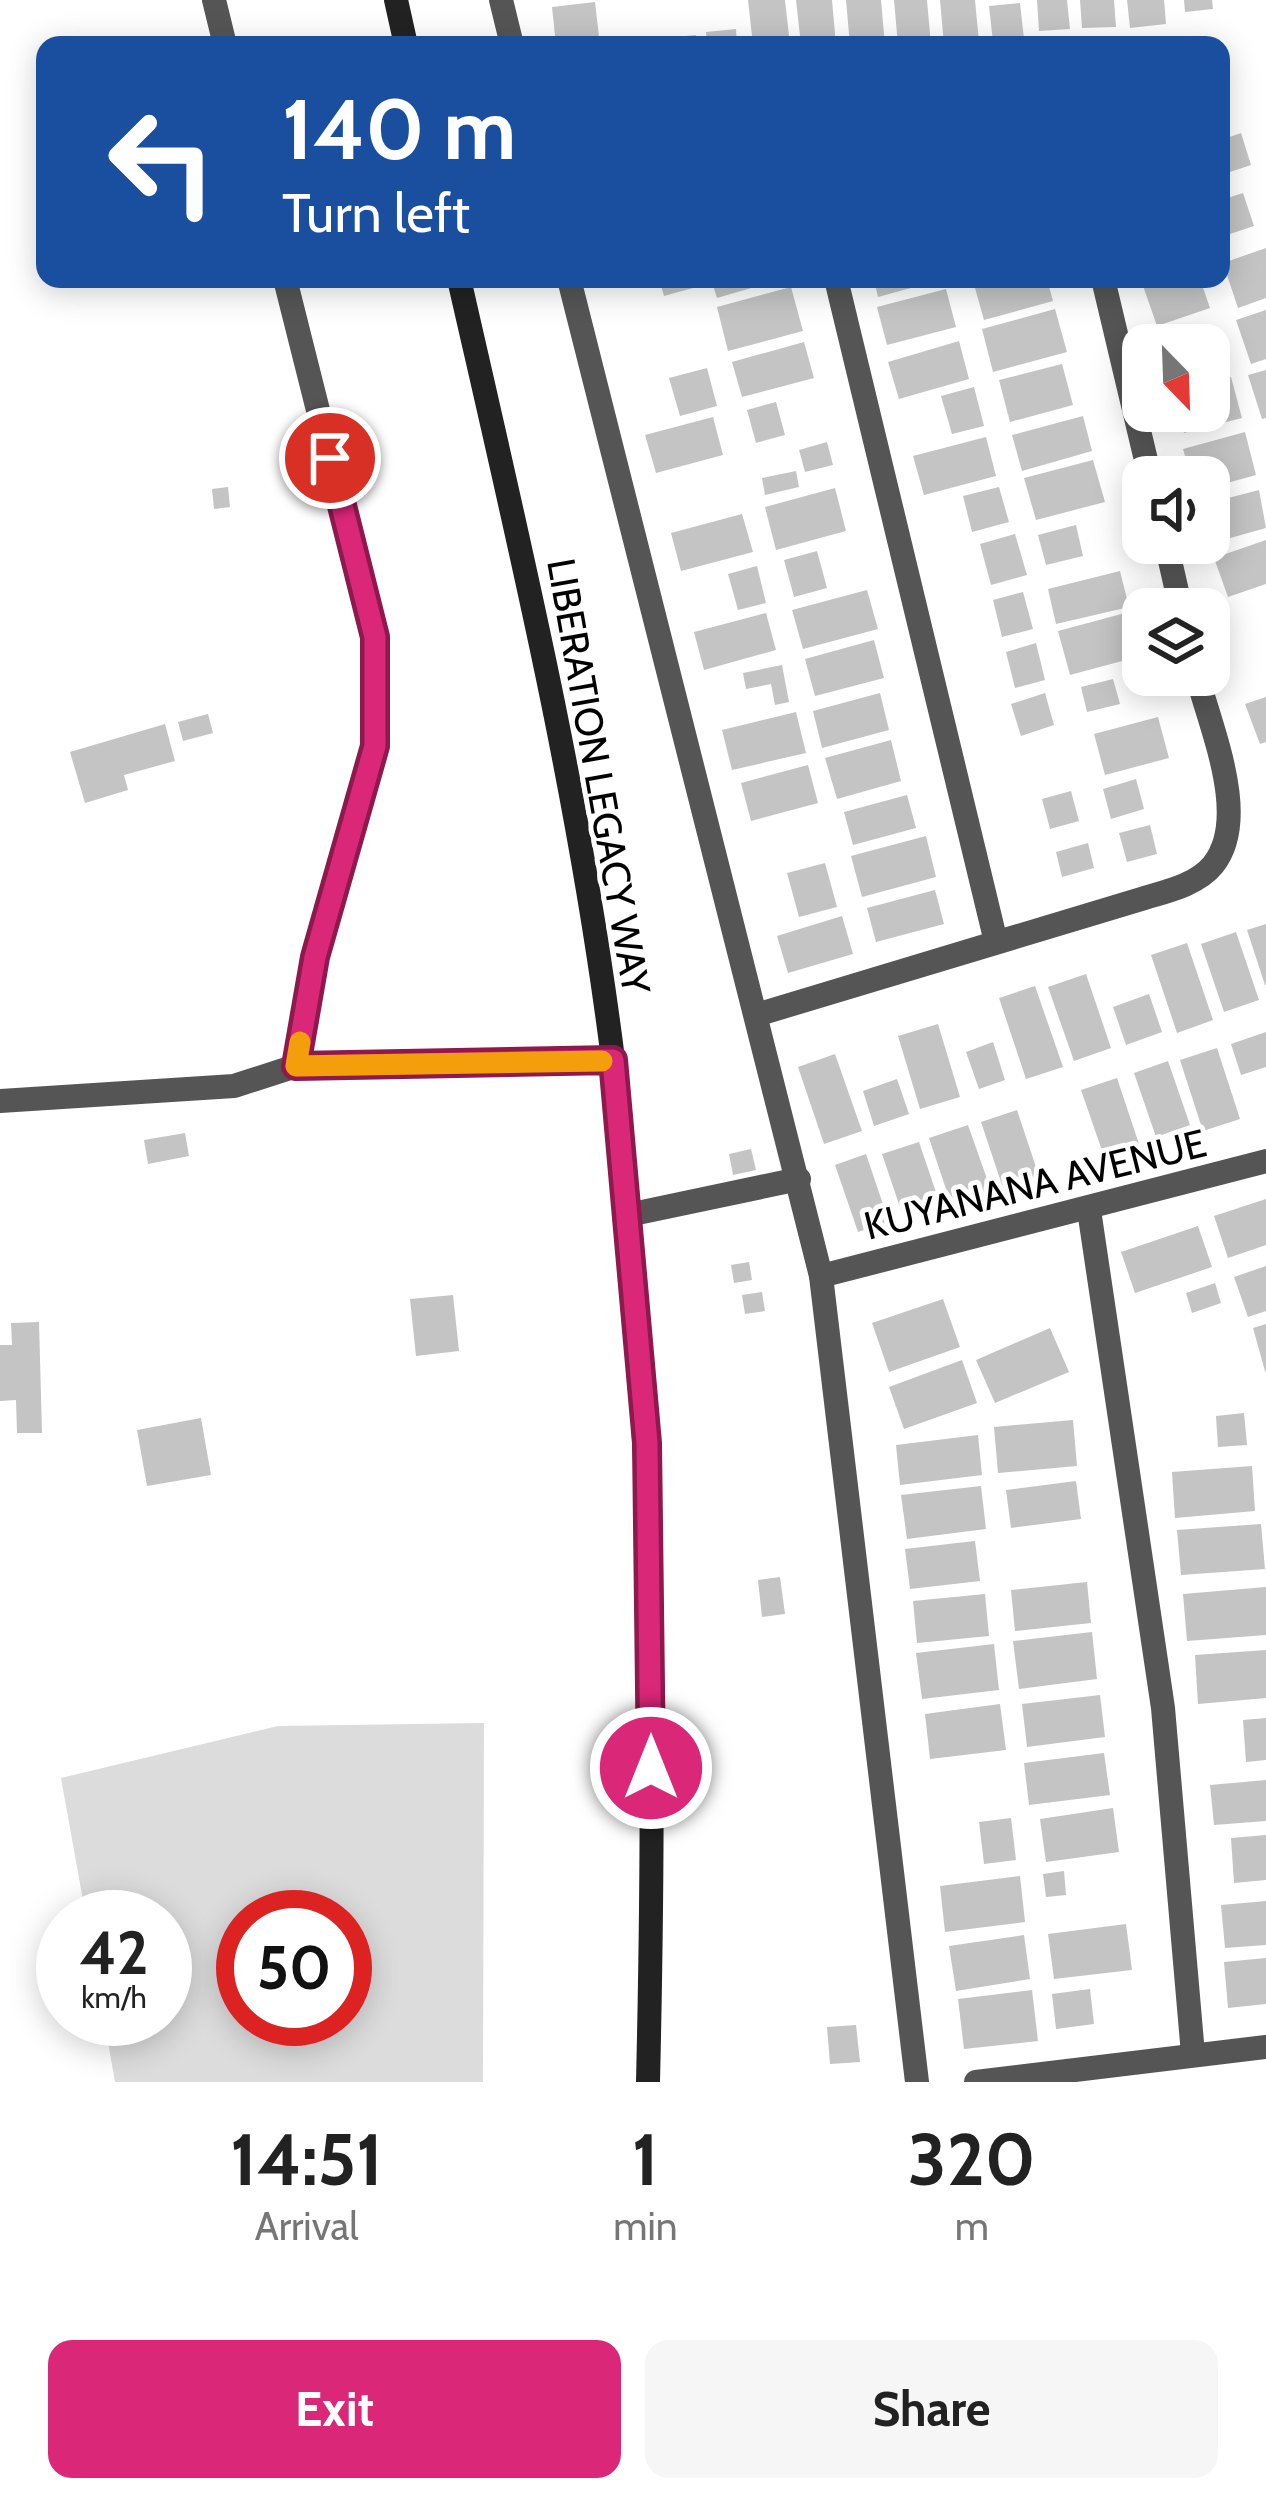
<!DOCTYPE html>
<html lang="en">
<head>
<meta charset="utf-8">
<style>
	:root { --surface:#fff; --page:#f6f6f6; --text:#222; --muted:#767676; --accent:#db2777 }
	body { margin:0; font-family:Cabin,sans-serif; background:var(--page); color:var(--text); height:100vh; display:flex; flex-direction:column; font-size:45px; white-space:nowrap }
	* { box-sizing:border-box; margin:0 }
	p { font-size:39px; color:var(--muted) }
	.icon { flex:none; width:66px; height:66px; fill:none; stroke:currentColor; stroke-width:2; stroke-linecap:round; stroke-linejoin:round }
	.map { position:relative; height:2082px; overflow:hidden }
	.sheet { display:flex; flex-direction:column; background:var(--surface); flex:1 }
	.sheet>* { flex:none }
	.top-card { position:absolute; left:36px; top:36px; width:1194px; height:252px; border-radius:24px; box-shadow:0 6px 30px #0003; background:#1a4fa0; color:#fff; overflow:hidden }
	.needle { width:78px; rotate:157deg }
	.controls { position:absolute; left:1122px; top:324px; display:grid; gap:24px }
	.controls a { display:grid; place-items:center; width:108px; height:108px; border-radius:24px; background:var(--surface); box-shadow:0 6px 30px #0003; font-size:60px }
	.speed { position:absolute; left:36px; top:1890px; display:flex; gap:24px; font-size:60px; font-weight:700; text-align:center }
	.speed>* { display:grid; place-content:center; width:156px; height:156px; border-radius:50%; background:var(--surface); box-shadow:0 6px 30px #0003; line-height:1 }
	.speed small { font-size:30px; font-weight:400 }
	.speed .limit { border:18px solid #d22; background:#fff; color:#111 }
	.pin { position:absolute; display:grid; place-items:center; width:102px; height:102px; color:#fff; margin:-51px; border:6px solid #fff; border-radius:50%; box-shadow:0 3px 12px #0007 }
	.me { position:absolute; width:132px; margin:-66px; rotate:0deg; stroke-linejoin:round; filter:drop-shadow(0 0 9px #0008) }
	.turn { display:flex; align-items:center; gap:42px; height:252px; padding:0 48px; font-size:54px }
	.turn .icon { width:156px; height:156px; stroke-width:2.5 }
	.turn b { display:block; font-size:84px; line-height:102px }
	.eta { display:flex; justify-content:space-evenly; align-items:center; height:204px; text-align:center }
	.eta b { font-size:72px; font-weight:700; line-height:84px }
	.cta { display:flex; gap:24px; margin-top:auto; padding:24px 48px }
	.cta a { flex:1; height:138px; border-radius:24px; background:var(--accent); color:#fff; font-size:48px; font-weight:700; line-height:138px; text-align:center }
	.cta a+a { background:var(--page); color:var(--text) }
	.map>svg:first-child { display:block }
	.green { fill:#dcdcdc; fill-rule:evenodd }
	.building { fill:#c4c4c4 }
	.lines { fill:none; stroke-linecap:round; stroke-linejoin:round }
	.street { stroke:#555; stroke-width:24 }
	.secondary { stroke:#222; stroke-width:24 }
	.route-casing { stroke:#8e194d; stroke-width:30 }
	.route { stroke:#db2777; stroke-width:21 }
	.slow { stroke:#f59e0b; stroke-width:21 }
	.labels { text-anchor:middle; stroke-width:10; stroke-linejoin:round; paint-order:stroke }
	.street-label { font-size:39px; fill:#000; stroke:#fff }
</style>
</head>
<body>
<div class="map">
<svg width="1266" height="2082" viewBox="0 0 1266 2082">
	<rect width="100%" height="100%" fill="#fff"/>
	<path class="green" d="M484 1723 483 2082H115L104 2019H165V1917H86L61 1778 278 1726ZM243 1917H345V2019H243Z"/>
	<g class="building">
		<path d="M748 0H785L790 45H753Z"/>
		<path d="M796 0H832L836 45H801Z"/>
		<path d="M846 0H881L885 45H850Z"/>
		<path d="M894 0H927L931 45H898Z"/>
		<path d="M940 0H975L979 42 944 45Z"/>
		<path d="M1037 0H1067L1070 29 1039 31Z"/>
		<path d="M1080 0H1114L1116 27 1082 28Z"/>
		<path d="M1127 0H1164L1166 24 1130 28Z"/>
		<path d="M1184 0H1212L1213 9 1185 12Z"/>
		<path d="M595 2 600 45H556L552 7Z"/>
		<path d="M1020 3 1024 39 993 42 989 6Z"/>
		<path d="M736 29 737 45H707L706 32Z"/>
		<path d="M696 35 697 45H663V38Z"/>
		<path d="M1241 133 1251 165 1221 175V140Z"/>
		<path d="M1243 193 1254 226 1221 237V200Z"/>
		<path d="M1266 248V298L1238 308 1223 263Z"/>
		<path d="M659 279H691L693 288 664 296Z"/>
		<path d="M711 279H778V280L717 298Z"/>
		<path d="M874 279H939L940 280 878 297Z"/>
		<path d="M1047 279 1053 301 984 320 973 281Z"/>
		<path d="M1154 279H1200L1210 308 1157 326 1142 283Z"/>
		<path d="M791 287 803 331 728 351 717 307Z"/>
		<path d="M946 289 956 327 887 345 877 307Z"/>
		<path d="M1055 309 1067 352 993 372 982 329Z"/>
		<path d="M1266 310V359L1251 364 1236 320Z"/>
		<path d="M1214 327 1226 366 1209 371V345H1160Z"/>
		<path d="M959 341 969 379 899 399 888 362Z"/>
		<path d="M804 342 814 378 742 397 732 362Z"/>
		<path d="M1062 364 1073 405 1010 422 999 380Z"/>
		<path d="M707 368 717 406 680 416 669 378Z"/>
		<path d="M1266 370V418L1262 419 1248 375Z"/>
		<path d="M1231 377 1242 418 1184 433 1178 411H1209V383Z"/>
		<path d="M974 387 984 426 952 434 941 396Z"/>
		<path d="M776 402 785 435 756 443 747 410Z"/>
		<path d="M1083 416 1092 451 1022 471 1012 435Z"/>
		<path d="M713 417 723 455 656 473 645 435Z"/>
		<path d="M1245 432 1256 475 1209 488V477H1191L1183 449Z"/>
		<path d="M986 437 996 476 924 495 913 456Z"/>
		<path d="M827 442 833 465 805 472 799 450Z"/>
		<path d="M1093 460 1105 502 1036 520 1024 478Z"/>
		<path d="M796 471 799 487 765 495 762 478Z"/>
		<path d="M228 487 230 507 214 509 212 489Z"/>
		<path d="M999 487 1009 522 972 532 963 496Z"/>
		<path d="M835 488 846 531 776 550 765 507Z"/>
		<path d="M1259 490 1266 528 1209 544V503Z"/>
		<path d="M742 514 753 552 681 571 671 533Z"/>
		<path d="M1076 525 1083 556 1046 565 1038 535Z"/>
		<path d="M1015 534 1027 575 991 585 980 544Z"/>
		<path d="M1266 540V584L1228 597 1214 558Z"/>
		<path d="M817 551 827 588 794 597 784 560Z"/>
		<path d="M757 566 766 603 738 610 728 574Z"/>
		<path d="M1120 571 1129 607 1056 624 1048 589Z"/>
		<path d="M867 590 878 629 803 649 792 610Z"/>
		<path d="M1023 592 1033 629 1002 637 993 600Z"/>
		<path d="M766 613 776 650 704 670 694 632Z"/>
		<path d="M1125 613 1137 657 1070 675 1058 631Z"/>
		<path d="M874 640 884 678 815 696 805 659Z"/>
		<path d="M1036 643 1045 680 1015 688 1006 652Z"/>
		<path d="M782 665 789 702 775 705 771 684 746 689 743 673Z"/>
		<path d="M1113 679 1120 704 1087 712 1081 687Z"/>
		<path d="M880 693 889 730 822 748 813 711Z"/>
		<path d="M1045 693 1054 725 1021 736 1011 704Z"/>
		<path d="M1266 697V742L1260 744 1245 704Z"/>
		<path d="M796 712 806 753 732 770 722 730Z"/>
		<path d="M208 714 213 733 183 741 178 722Z"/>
		<path d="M1158 717 1169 758 1105 775 1094 734Z"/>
		<path d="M165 724 175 761 124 775 128 790 85 803 70 752Z"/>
		<path d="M891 740 901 781 837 799 825 758Z"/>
		<path d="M808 765 818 803 751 821 741 783Z"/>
		<path d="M1136 779 1144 809 1111 819 1103 789Z"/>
		<path d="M1071 791 1079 821 1050 829 1042 799Z"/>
		<path d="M907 795 916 828 853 845 844 812Z"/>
		<path d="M1150 825 1157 854 1127 862 1119 833Z"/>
		<path d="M926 836 936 877 862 897 851 856Z"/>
		<path d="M1088 843 1094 868 1062 877 1056 852Z"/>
		<path d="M825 863 837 907 799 917 787 873Z"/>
		<path d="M935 890 944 924 876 942 867 908Z"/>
		<path d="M842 916 853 954 788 973 777 936Z"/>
		<path d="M1266 924V985H1265L1247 930Z"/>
		<path d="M1236 932 1259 1000 1224 1012 1201 944Z"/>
		<path d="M1187 943 1213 1020 1177 1033 1151 955Z"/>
		<path d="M1086 974 1111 1048 1074 1061 1048 987Z"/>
		<path d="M1035 986 1063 1067 1026 1079 999 998Z"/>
		<path d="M1149 994 1162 1032 1126 1045 1113 1007Z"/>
		<path d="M938 1024 960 1097 920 1109 898 1036Z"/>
		<path d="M1266 1032V1067L1241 1075 1231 1044Z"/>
		<path d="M993 1042 1005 1080 979 1089 966 1052Z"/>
		<path d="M1217 1048 1240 1119 1203 1131 1180 1060Z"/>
		<path d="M835 1054 862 1131 824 1144 798 1067Z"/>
		<path d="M1168 1061 1190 1125 1156 1137 1134 1073Z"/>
		<path d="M1117 1078 1142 1153 1107 1165 1081 1090Z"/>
		<path d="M897 1079 909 1114 874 1126 863 1091Z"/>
		<path d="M1017 1110 1041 1182 1005 1194 981 1122Z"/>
		<path d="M968 1125 993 1196 953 1210 929 1138Z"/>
		<path d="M185 1133 189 1156 148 1164 144 1140Z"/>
		<path d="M919 1142 941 1207 904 1219 882 1154Z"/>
		<path d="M751 1149 756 1170 733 1175 729 1154Z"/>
		<path d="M866 1154 889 1222 858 1232 835 1165Z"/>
		<path d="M1266 1199V1245L1228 1258 1214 1216Z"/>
		<path d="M1198 1226 1212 1267 1135 1293 1121 1252Z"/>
		<path d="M749 1262 752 1280 734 1283 731 1265Z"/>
		<path d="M1266 1266V1311L1248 1317 1234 1277Z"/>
		<path d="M1215 1283 1221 1303 1192 1313 1186 1293Z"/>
		<path d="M762 1292 765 1311 745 1314 742 1295Z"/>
		<path d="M453 1295 459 1351 416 1356 410 1299Z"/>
		<path d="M943 1299 960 1347 889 1372 872 1323Z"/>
		<path d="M39 1322 42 1433H17L16 1400 0 1401V1345H12L11 1323Z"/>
		<path d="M1266 1324V1371H1265L1253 1328Z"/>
		<path d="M1050 1328 1069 1372 995 1403 976 1360Z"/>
		<path d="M962 1360 977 1403 904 1429 889 1387Z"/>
		<path d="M1244 1413 1247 1445 1218 1447 1216 1416Z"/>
		<path d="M201 1418 211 1475 147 1486 137 1430Z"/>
		<path d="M1073 1420 1077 1466 998 1473 994 1427Z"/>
		<path d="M978 1435 982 1475 900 1485 896 1445Z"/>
		<path d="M1252 1466 1255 1511 1175 1518 1172 1472Z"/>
		<path d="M1076 1481 1081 1519 1011 1528 1006 1490Z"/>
		<path d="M981 1486 986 1529 907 1539 901 1495Z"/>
		<path d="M1261 1524 1265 1569 1181 1575 1177 1530Z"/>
		<path d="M975 1541 980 1581 910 1589 905 1549Z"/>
		<path d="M780 1577 785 1614 762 1617 758 1580Z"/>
		<path d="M1087 1582 1091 1623 1015 1631 1011 1590Z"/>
		<path d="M1266 1587V1635L1187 1641 1183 1594Z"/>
		<path d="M985 1594 989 1636 917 1643 913 1601Z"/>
		<path d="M1092 1632 1097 1679 1019 1689 1013 1641Z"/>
		<path d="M994 1644 999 1690 922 1699 916 1653Z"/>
		<path d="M1266 1650V1698L1198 1704 1195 1655Z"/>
		<path d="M1100 1695 1105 1737 1027 1747 1022 1704Z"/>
		<path d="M1000 1704 1006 1750 930 1759 925 1714Z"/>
		<path d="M1266 1718V1760L1246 1762 1243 1720Z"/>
		<path d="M1104 1753 1110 1795 1029 1805 1024 1763Z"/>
		<path d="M1266 1780V1821L1214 1825 1210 1785Z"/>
		<path d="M1113 1808 1119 1852 1046 1862 1040 1819Z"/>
		<path d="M1011 1818 1016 1860 984 1864 979 1822Z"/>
		<path d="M1266 1835V1880L1234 1883 1231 1838Z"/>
		<path d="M1064 1871 1066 1895 1046 1897 1043 1874Z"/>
		<path d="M1020 1876 1025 1922 945 1932 940 1886Z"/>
		<path d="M1266 1901V1945L1225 1948 1221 1905Z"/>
		<path d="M1126 1924 1132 1970 1054 1979 1048 1934Z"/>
		<path d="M1024 1935 1030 1979 956 1991 949 1946Z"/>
		<path d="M1266 1958V2004L1228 2008 1224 1962Z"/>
		<path d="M1090 1989 1094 2024 1056 2029 1052 1994Z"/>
		<path d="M1032 1990 1038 2041 964 2049 958 1999Z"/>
		<path d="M856 2025 860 2062 830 2064 827 2027Z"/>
	</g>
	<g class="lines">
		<g class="street">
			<path d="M214 0 225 45"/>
			<path d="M501 0 512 45"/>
			<path d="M285 279 375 637V746L315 957 296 1066"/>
			<path d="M569 279 821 1276 917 2082"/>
			<path d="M836 279 996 942"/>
			<path d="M1103 279 1150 477"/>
			<path d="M1166 543 1181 609"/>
			<path d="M756 1015 1138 900C1163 892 1196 886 1213 865 1251 818 1210 727 1197 675"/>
			<path d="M0 1101 234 1086 296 1066 613 1060"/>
			<path d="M1089 1210 1163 1708 1193 2054"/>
			<path d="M628 1215 799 1179"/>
			<path d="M821 1276 1266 1161"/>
			<path d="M976 2082 1266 2047"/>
		</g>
		<g class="secondary">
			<path d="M396 0 406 45"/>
			<path d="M459 279C518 538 580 796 613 1059 654 1399 656 1740 648 2082"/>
		</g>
	</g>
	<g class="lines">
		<defs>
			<path id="route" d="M330 458 375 637V746L315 957 296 1066 613 1060 647 1443 651 1768"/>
		</defs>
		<use href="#route" class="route-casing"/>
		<use href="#route" class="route"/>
		<path class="slow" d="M300 1042 296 1066 602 1061"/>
	</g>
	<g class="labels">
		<g class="street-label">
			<text transform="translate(599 776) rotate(80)" y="14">LIBERATION LEGACY WAY</text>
			<text transform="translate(1035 1184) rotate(-14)" y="14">KUYANANA AVENUE</text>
		</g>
	</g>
</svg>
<div class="controls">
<a><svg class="needle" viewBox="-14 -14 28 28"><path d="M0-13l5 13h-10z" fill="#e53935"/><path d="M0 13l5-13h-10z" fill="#767676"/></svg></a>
<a><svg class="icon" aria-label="sound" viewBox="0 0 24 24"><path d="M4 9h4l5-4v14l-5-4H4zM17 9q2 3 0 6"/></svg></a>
<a><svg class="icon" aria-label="layers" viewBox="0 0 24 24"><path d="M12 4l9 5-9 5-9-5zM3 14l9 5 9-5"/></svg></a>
</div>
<div class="speed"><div>42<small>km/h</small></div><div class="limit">50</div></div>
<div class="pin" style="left:330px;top:458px;background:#d93025"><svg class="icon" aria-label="arrive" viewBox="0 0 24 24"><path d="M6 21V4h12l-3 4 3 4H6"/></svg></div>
<svg class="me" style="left:651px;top:1768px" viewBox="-20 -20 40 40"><circle r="17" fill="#db2777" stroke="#fff" stroke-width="3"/><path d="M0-11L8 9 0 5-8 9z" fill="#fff"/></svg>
<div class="top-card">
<div class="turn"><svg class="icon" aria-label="left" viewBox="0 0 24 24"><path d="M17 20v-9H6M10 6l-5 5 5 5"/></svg><div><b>140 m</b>Turn left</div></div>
</div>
</div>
<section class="sheet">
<div class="eta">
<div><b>14:51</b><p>Arrival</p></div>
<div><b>1</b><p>min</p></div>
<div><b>320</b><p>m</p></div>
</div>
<div class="cta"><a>Exit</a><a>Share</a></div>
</section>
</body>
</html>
